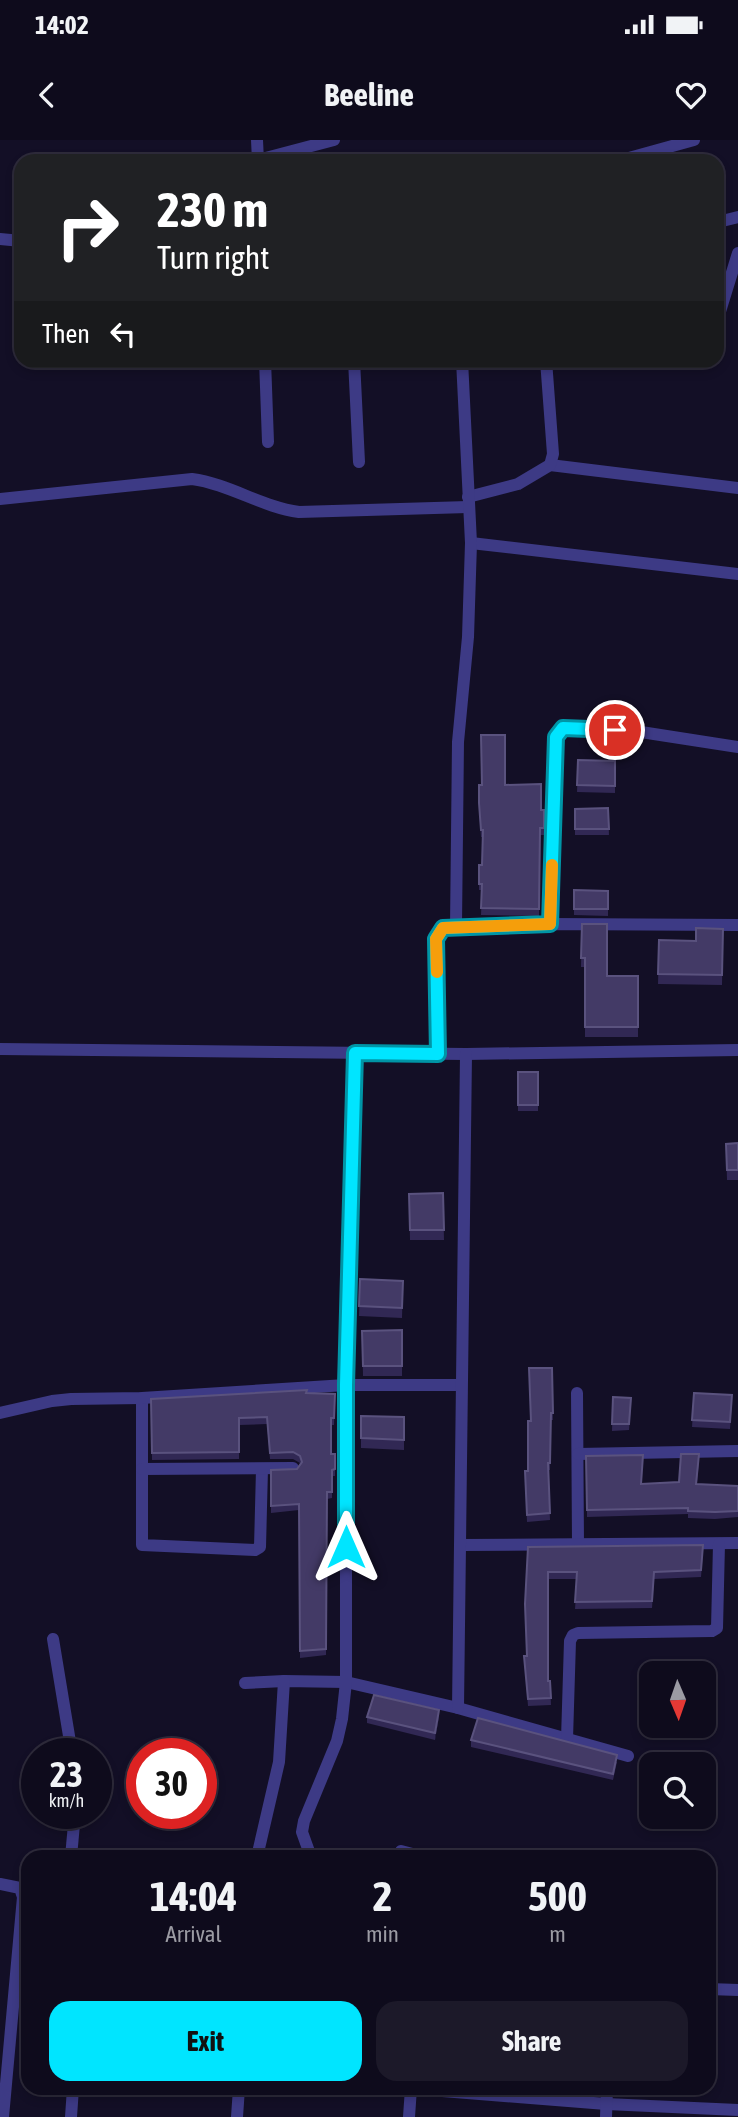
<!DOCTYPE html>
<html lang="en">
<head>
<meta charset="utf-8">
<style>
	:root { --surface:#0e0b1c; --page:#1c1929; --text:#f1f3f6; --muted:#9b9ba3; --line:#2e2b3b; --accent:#00e5ff }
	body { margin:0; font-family:"Asap Condensed",sans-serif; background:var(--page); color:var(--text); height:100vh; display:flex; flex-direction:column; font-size:26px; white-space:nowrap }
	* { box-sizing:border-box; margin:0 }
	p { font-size:23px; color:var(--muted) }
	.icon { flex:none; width:38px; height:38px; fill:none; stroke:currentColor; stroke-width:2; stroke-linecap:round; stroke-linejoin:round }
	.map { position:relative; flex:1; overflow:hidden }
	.sheet { position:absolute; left:21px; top:1710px; width:695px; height:245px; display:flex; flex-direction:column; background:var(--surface); border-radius:21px; box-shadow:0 4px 10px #0003,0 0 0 2px var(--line) }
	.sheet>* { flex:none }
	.guide { position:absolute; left:14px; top:14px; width:710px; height:214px; border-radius:21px; box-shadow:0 4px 10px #0003,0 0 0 2px var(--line); background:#202124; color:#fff; overflow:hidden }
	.needle { width:46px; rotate:178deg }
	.tools { position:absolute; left:639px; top:1521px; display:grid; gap:14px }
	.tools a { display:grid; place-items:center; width:77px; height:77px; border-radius:14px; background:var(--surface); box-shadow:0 4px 10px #0003,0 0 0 2px var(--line); font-size:35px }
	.speed { position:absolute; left:21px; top:1598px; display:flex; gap:14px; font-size:35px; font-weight:700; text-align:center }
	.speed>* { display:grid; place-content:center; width:91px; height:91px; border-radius:50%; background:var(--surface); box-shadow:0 4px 10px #0003,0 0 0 2px var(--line); line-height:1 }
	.speed small { font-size:18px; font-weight:400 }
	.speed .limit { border:10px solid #d22; background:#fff; color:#111 }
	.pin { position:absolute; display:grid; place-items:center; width:60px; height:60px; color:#fff; margin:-30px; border:4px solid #fff; border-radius:50%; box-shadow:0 2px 7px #0007 }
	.me { position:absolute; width:77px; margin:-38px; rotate:0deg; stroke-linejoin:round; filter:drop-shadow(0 0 5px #0008) }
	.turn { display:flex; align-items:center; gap:24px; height:147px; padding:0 28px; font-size:32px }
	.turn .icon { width:91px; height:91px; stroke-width:2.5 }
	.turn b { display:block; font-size:49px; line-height:60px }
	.then { display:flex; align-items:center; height:66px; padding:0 28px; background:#0003; gap:14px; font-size:26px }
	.eta { display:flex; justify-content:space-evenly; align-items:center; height:119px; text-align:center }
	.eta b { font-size:42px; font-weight:700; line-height:49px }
	.button { display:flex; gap:14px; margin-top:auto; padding:14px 28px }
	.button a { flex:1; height:80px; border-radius:21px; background:var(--accent); color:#111; font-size:28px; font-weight:700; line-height:80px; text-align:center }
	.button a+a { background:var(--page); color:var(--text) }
	.status { display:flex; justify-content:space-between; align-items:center; height:49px; padding:0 35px; background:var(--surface); direction:ltr }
	.status svg { height:19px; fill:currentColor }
	header { display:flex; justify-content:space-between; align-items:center; height:91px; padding:0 28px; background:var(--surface); font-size:32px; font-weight:700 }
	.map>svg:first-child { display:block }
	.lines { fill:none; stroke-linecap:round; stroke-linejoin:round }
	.minor { stroke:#3d3a85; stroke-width:12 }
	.wall { fill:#312854 }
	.shaded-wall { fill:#1d163a }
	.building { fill:#433a66; stroke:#5a527e; stroke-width:2 }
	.route-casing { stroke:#0095a6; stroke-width:18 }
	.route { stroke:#00e5ff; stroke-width:12 }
	.slow { stroke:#f59e0b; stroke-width:12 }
</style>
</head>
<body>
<div class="status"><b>14:02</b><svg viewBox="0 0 49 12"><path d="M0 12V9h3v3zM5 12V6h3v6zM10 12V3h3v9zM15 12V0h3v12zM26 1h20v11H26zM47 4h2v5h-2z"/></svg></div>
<header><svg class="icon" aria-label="back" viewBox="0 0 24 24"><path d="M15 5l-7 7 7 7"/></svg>Beeline<svg class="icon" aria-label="heart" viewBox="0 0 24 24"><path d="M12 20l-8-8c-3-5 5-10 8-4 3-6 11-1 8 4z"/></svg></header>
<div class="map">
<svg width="738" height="1977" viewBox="0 0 738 1977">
	<rect width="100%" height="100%" fill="#130f26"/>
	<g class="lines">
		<g class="minor">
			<path d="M257 0 258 21"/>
			<path d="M258 20 334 0"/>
			<path d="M618 21 694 0"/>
			<path d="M718 82 738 77"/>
			<path d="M0 99 21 101"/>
			<path d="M718 178 738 113"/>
			<path d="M265 220 268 302"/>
			<path d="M354 220 359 322"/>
			<path d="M550 325 738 348"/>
			<path d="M468 357 518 344 550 325 553 314 546 220"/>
			<path d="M0 359 192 339C229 344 262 367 299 372L468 367"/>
			<path d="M471 403 738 434"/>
			<path d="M550 784 555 606 556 597 563 588 641 592 738 607"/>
			<path d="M456 786 458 602 468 497 471 403 462 220"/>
			<path d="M0 909 466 914 738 910"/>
			<path d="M438 914 436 799 443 788 550 784 738 785"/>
			<path d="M577 1253 578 1404"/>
			<path d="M142 1258V1405L255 1410 260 1407 262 1329"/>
			<path d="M0 1273 52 1261 71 1259 142 1258 346 1245H460"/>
			<path d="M578 1314 738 1311"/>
			<path d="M142 1329 293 1328"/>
			<path d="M461 1405 738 1403"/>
			<path d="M53 1499 72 1614"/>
			<path d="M245 1543 284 1541 346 1542 458 1568 628 1616"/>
			<path d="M458 1568 466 914"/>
			<path d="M567 1599 570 1501 573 1495 578 1493 712 1491 717 1488 719 1404"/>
			<path d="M401 1711 424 1717"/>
			<path d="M71 1717 75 1673"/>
			<path d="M257 1717 279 1622 284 1541"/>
			<path d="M311 1717 302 1692 304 1681 337 1601 342 1579 346 1542V1245L355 913"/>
			<path d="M0 1744 20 1748 23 1757 3 1977"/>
			<path d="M709 1849 738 1850"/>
			<path d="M405 1948 606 1964 738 1970"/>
			<path d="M71 1977 73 1948"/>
			<path d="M237 1977 239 1948"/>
			<path d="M409 1977 411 1948"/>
			<path d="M606 1977 607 1948"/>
		</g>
	</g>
	<g class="wall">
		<path d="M578 620 615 621V653L577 652Z"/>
		<path d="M505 645 541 670H544V695H540L539 776 481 775 482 750H479V744L482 725V697H481L479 669Z"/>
		<path d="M608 668 609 695H575V669Z"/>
		<path d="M574 750 608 751V776L574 775Z"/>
		<path d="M582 784 607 836H638V897H585V827H581Z"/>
		<path d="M723 789 722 845 658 844 659 800 696 801Z"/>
		<rect x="518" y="932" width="20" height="39"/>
		<path d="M738 1003V1040H727L726 1004Z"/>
		<path d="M443 1053 444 1100H410L409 1054Z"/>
		<path d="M360 1139 403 1141 402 1178 359 1176Z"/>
		<path d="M402 1190V1236H363L362 1191Z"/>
		<path d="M552 1228 553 1280H551L550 1330H548L550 1380 527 1382 525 1338 528 1331Z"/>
		<path d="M306 1253 335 1254 334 1285H331V1314H335V1336H332V1358L327 1359 326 1515 300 1518 299 1370 271 1373V1330L297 1329 300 1323 293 1319H270L267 1284 239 1285V1319L152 1320 151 1259Z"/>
		<path d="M694 1253 732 1262 730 1289 692 1287Z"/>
		<path d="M613 1257 631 1264 629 1290 612 1291Z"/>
		<path d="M361 1276 404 1277V1310L361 1308Z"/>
		<path d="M586 1316 641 1344 679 1342 699 1320 697 1344 738 1346V1377L715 1379 688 1378V1374L587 1377Z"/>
		<path d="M528 1407 703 1412 701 1437 654 1439 652 1468 575 1469 577 1439H548V1541H550L551 1565 528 1566 524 1516H527Z"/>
		<path d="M367 1577H439L435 1600 367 1583Z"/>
		<path d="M471 1600 617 1622 613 1640 471 1607Z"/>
	</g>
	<path class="shaded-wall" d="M439 1570V1577L435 1600V1593Z"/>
	<g class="building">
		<path d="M481 595H505V645L541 644V670H544V688H540L539 769 481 768 482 744H479V725H482L483 690H481L479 663V645H482Z"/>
		<path d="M578 620 615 621V646L577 645Z"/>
		<path d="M608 668 609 689H575V669Z"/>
		<path d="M574 750 608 751V769H574Z"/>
		<path d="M582 784H607V836H638V887H585V818H581Z"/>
		<path d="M696 788 723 789 722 835 658 834 659 800 696 801Z"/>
		<rect x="518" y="932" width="20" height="33"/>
		<path d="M738 1003V1030H727L726 1004Z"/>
		<path d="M443 1053 444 1090H410L409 1054Z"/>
		<path d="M360 1139 403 1141 402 1168 359 1166Z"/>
		<path d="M402 1190V1226H363L362 1191Z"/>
		<path d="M529 1228H552L553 1273H551L550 1323H548L550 1373 527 1375 525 1331H528V1281H531Z"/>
		<path d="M307 1250 306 1253 335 1254 334 1278H331V1314H335V1329L332 1330V1352H327L326 1509 300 1511 299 1364 271 1366V1330L297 1329 302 1322 300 1316 293 1312 270 1313 267 1277 239 1278V1312L152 1313 151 1259Z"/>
		<path d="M694 1253 732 1255 730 1282 692 1280Z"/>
		<path d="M613 1257 631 1258 629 1284H612Z"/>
		<path d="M361 1276 404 1277V1300L361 1298Z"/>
		<path d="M681 1314H699L696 1344 738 1346V1371L715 1372 688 1371V1368L587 1370 586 1316 643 1315 641 1344 679 1342Z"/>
		<path d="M703 1405 701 1430 654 1432 652 1461 575 1462 577 1432H548V1541H550L551 1558 528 1559 524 1516H527L525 1464 528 1407Z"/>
		<path d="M374 1555 439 1570 435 1593 367 1577Z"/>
		<path d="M478 1578 617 1615 613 1634 471 1600Z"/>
	</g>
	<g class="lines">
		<defs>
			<path id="route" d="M346 1407V1245L355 913 438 914 436 799 443 788 550 784 556 597 563 588 615 590"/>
		</defs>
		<use href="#route" class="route-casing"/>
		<use href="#route" class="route"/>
		<path class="slow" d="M437 832 436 799 443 788 550 784 552 725"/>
	</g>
</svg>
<div class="tools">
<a><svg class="needle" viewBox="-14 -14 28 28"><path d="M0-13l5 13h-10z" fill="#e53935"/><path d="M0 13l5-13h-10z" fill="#9b9ba3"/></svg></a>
<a><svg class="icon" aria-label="search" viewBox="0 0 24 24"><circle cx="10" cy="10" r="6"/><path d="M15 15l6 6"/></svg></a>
</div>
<div class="speed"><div>23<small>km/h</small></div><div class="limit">30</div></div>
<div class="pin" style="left:615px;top:590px;background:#d93025"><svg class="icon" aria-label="arrive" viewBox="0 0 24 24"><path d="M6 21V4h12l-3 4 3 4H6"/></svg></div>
<svg class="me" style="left:346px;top:1407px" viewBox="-20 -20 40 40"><path d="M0-17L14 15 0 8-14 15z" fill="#00e5ff" stroke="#fff" stroke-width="4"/></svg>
<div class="guide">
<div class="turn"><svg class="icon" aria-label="right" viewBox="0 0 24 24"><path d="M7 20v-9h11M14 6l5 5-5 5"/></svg><div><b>230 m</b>Turn right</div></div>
<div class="then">Then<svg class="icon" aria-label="left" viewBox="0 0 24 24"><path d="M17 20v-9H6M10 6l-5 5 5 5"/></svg></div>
</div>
<section class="sheet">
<div class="eta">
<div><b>14:04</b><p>Arrival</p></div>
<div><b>2</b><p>min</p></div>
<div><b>500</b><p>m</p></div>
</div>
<div class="button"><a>Exit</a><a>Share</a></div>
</section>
</div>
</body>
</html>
